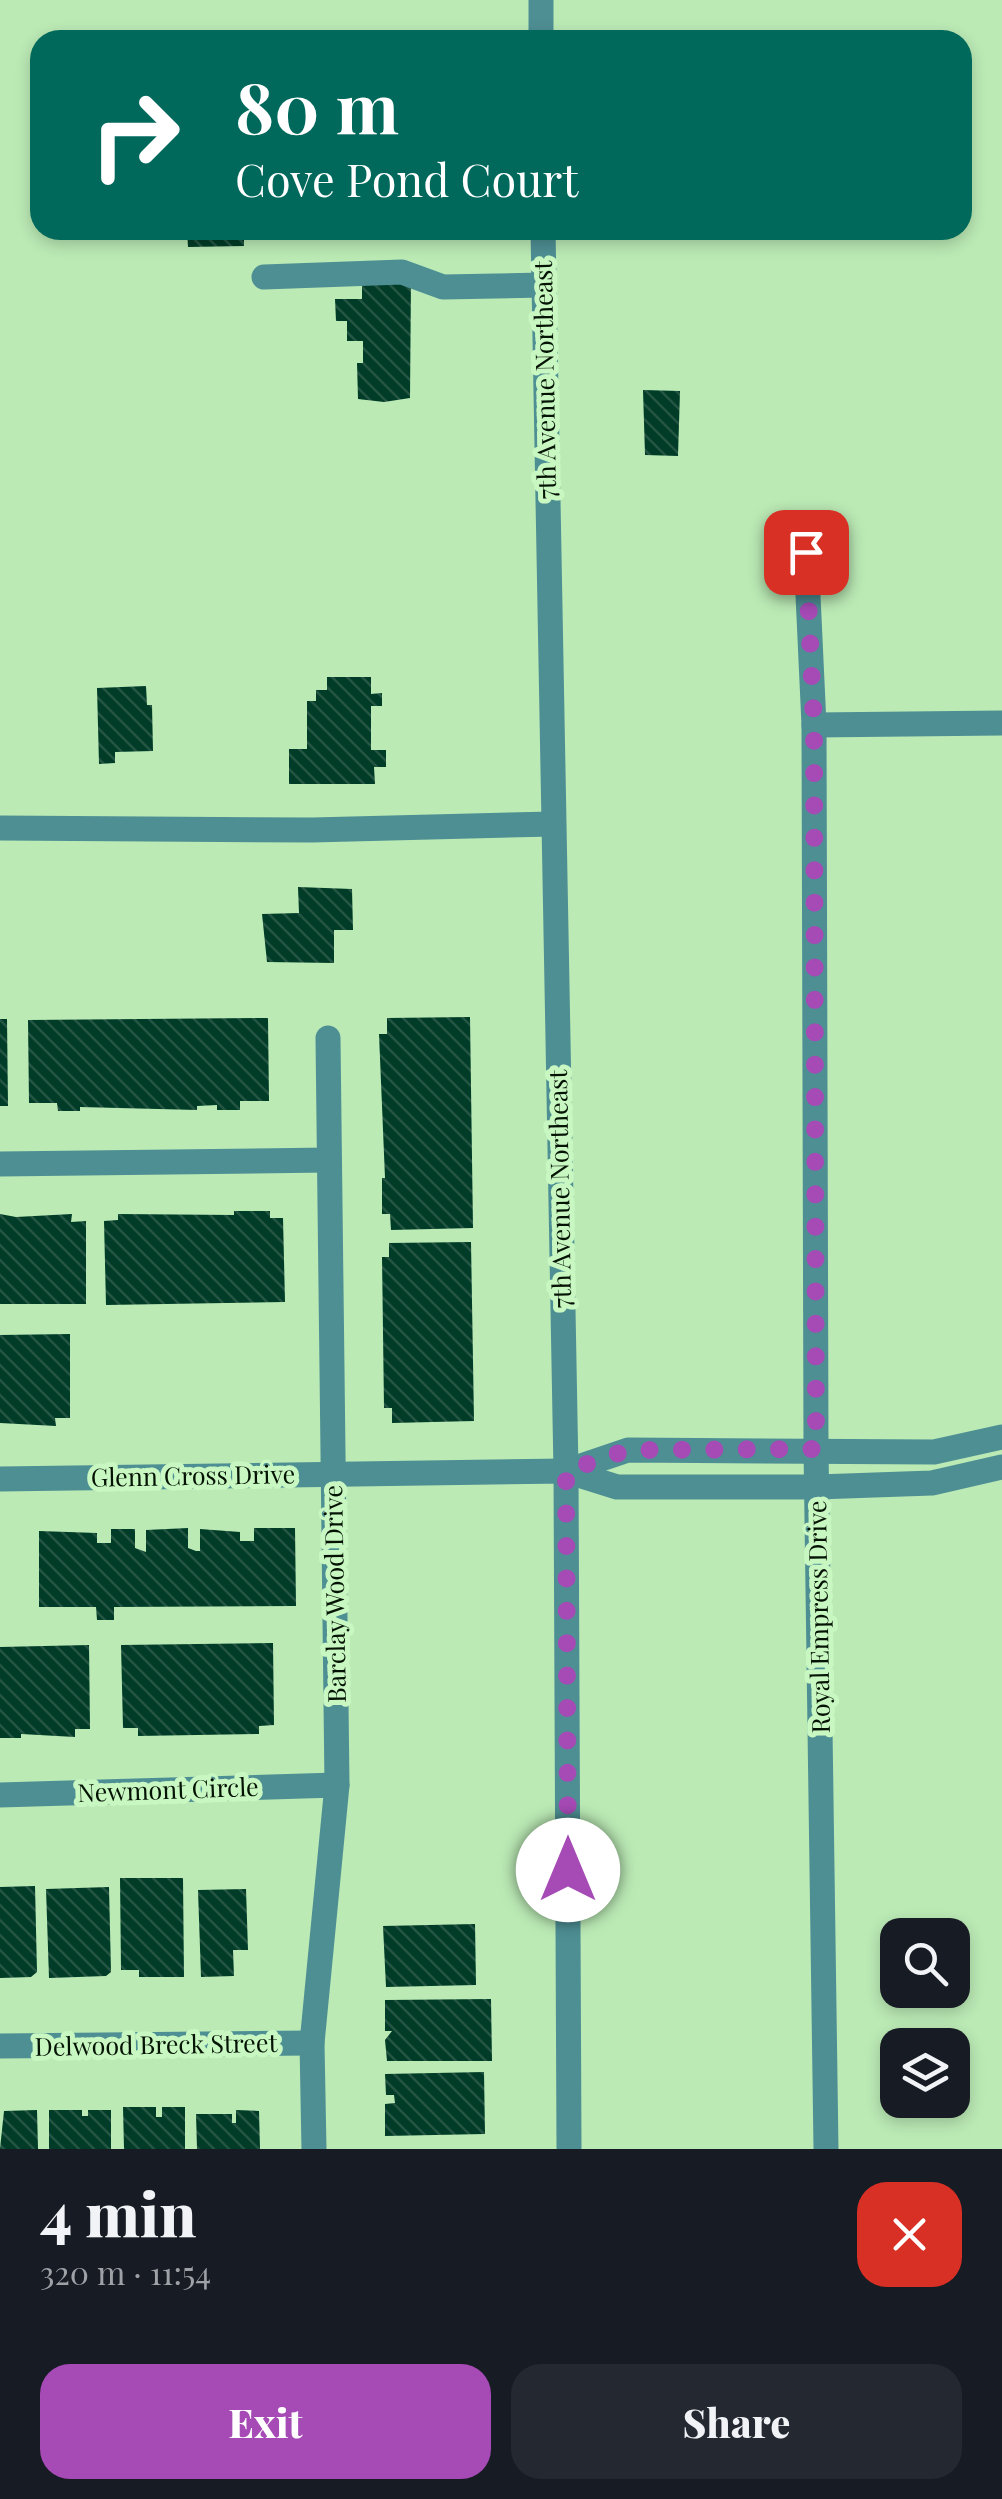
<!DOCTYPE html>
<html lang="en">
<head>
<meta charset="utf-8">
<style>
	:root { --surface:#171b24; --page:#242831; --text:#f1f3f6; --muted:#9ea1a6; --accent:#a64ab5 }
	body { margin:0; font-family:"Playfair Display",serif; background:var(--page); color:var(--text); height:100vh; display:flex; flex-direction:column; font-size:38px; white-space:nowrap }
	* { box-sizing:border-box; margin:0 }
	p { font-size:32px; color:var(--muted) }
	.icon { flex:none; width:55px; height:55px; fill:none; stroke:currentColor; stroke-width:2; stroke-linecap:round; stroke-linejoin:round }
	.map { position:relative; height:2149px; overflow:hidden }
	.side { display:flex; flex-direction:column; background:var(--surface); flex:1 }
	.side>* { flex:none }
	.guide { position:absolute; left:30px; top:30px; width:942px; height:210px; border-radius:30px; box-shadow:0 5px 15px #0003; background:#00695c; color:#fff; overflow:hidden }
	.buttons { position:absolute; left:880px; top:1918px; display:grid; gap:20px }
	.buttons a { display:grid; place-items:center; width:90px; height:90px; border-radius:20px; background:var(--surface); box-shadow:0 5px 15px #0003; font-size:50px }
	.pin { position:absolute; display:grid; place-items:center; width:85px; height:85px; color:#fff; margin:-42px; border-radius:20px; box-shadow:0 5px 15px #0006 }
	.me { position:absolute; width:110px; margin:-55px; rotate:0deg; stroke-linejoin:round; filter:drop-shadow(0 0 8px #0008) }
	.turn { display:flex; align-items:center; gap:35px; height:210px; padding:0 40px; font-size:45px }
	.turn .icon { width:130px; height:130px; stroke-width:2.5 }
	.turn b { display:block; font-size:70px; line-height:85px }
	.round { display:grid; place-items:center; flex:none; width:105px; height:105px; border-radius:30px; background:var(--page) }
	.headline { display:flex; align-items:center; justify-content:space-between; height:170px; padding:0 40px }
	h1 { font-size:60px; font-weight:800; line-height:75px }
	.primary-button { display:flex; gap:20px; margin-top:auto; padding:20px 40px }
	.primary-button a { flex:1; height:115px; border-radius:30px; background:var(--accent); color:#fff; font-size:40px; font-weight:800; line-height:115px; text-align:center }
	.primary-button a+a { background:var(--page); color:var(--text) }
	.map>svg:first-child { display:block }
	.building { fill:url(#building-back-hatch) }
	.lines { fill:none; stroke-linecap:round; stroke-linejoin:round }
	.minor { stroke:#4e8f94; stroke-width:25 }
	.route { stroke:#a64ab5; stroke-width:18; stroke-dasharray:0 32.4 }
	.labels { text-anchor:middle; stroke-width:10; stroke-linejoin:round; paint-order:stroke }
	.street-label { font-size:25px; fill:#041303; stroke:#c8f7c2 }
</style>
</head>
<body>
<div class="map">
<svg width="1002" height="2149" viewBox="0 0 1002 2149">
	<defs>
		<pattern id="building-back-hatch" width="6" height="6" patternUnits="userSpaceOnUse" patternTransform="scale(2.5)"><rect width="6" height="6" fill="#003c27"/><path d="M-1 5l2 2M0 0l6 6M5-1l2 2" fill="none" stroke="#245543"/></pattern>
	</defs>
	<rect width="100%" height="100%" fill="#bbeab5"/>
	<g class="building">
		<path d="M187 230H302V236L244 237V246L188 247Z"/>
		<path d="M411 279 410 398 384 402 358 399 357 363H363V341H347V321H336L335 299H362V280Z"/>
		<path d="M643 390 680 391 678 456 645 455Z"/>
		<path d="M327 677H371V694L382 693V706H371V750H386V767H374L375 784H289V749H307V701H316V690H327Z"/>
		<path d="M146 686 147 705H152L153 751 115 752V763L99 764 97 688Z"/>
		<path d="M298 887 352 889 353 930H334V963L267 962 262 914 299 913Z"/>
		<path d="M470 1017 473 1228 391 1230 390 1214H382V1178H385L379 1034H387V1018Z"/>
		<path d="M268 1018 269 1101H240V1110H217V1105L197 1106V1110L80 1107V1111H58L57 1103H29L28 1020Z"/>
		<path d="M0 1019H7L8 1106H0Z"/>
		<path d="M234 1211H270V1218H283L285 1302 106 1305 104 1221 118 1220V1214L234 1215Z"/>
		<path d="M0 1214 16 1217 72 1214 71 1222 86 1221V1304H0Z"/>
		<path d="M471 1242 474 1421 392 1423V1408H384L382 1257H389V1243Z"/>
		<path d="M70 1334V1418H55L56 1426 0 1423V1335Z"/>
		<path d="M188 1528V1548L196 1551H200V1529L240 1532V1541H254V1528H295L296 1606 114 1607V1620H97L96 1607H39V1531L97 1533V1543H111V1529H135V1548L146 1552V1530Z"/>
		<path d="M273 1643 274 1725 259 1726V1734L138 1736V1728H123L121 1645Z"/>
		<path d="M89 1645 90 1729H75V1737L21 1734V1738H0V1647Z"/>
		<path d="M120 1878H183L184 1977H139V1970H121Z"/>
		<path d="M35 1886 37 1972 31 1977 0 1978V1887Z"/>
		<path d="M109 1887 111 1972 106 1976 49 1978 46 1889Z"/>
		<path d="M246 1889 248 1950H233L234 1976 201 1977 198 1890Z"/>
		<path d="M475 1924 476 1985 386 1987 383 1926Z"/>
		<path d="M491 1999 492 2061H387L385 2040 392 2031H385V2000Z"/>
		<path d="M484 2072 485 2134 385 2136V2104L395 2103 394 2095H386L385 2074Z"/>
		<path d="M123 2107H156V2117H162V2107H185V2149H124Z"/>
		<path d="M37 2110 38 2149H0L4 2111Z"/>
		<path d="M49 2110H82V2116H88V2110H111V2149H49Z"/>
		<path d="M236 2110 259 2111 260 2149H197L196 2114H232V2123H236Z"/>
	</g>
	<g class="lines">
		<g class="minor">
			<path d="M541 0V40"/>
			<path d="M543 230 566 1471 569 2149"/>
			<path d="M264 277 402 272 443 287 544 285"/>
			<path d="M806 552 814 725 816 1449 826 2149"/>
			<path d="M814 725 1002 723"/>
			<path d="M0 828 312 830 553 824"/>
			<path d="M0 1164 329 1160"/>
			<path d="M566 1471 628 1450 934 1452 1002 1437"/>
			<path d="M0 1479 566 1471 617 1487H817L932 1483 1002 1467"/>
			<path d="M0 1795 337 1785"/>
			<path d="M0 2046 312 2043"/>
			<path d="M314 2149 312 2043 337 1785 328 1038"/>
		</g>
	</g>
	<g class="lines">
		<path class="route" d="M568 1870 566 1471 628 1450 816 1449 814 725 806 552"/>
	</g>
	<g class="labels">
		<g class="street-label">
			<text transform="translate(545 380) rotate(-91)" y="9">7th Avenue Northeast</text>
			<text transform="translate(560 1189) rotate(-91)" y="9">7th Avenue Northeast</text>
			<text transform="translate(193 1476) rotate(-1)" y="9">Glenn Cross Drive</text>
			<text transform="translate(335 1594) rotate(-91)" y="9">Barclay Wood Drive</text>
			<text transform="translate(819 1617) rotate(-91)" y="9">Royal Empress Drive</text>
			<text transform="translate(168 1790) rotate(-2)" y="9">Newmont Circle</text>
			<text transform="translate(156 2045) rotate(-1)" y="9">Delwood Breck Street</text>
		</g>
	</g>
</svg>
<div class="buttons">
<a><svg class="icon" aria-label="search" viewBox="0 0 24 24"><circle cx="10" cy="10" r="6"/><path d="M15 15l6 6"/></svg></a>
<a><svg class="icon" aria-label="layers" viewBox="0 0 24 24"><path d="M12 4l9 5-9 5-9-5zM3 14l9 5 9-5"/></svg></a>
</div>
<div class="pin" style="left:806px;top:552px;background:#d93025"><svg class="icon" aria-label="arrive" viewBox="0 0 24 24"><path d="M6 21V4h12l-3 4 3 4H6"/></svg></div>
<svg class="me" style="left:568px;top:1870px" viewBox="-20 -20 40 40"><circle r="19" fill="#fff"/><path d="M0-13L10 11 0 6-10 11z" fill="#a64ab5"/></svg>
<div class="guide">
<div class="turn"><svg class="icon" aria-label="right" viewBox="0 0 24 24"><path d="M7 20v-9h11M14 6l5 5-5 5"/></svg><div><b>80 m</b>Cove Pond Court</div></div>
</div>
</div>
<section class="side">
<div class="headline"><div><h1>4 min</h1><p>320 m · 11:54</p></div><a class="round" style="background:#d93025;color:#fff"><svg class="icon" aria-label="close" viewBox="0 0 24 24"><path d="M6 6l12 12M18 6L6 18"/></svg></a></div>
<div class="primary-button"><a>Exit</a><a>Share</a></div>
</section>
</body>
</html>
